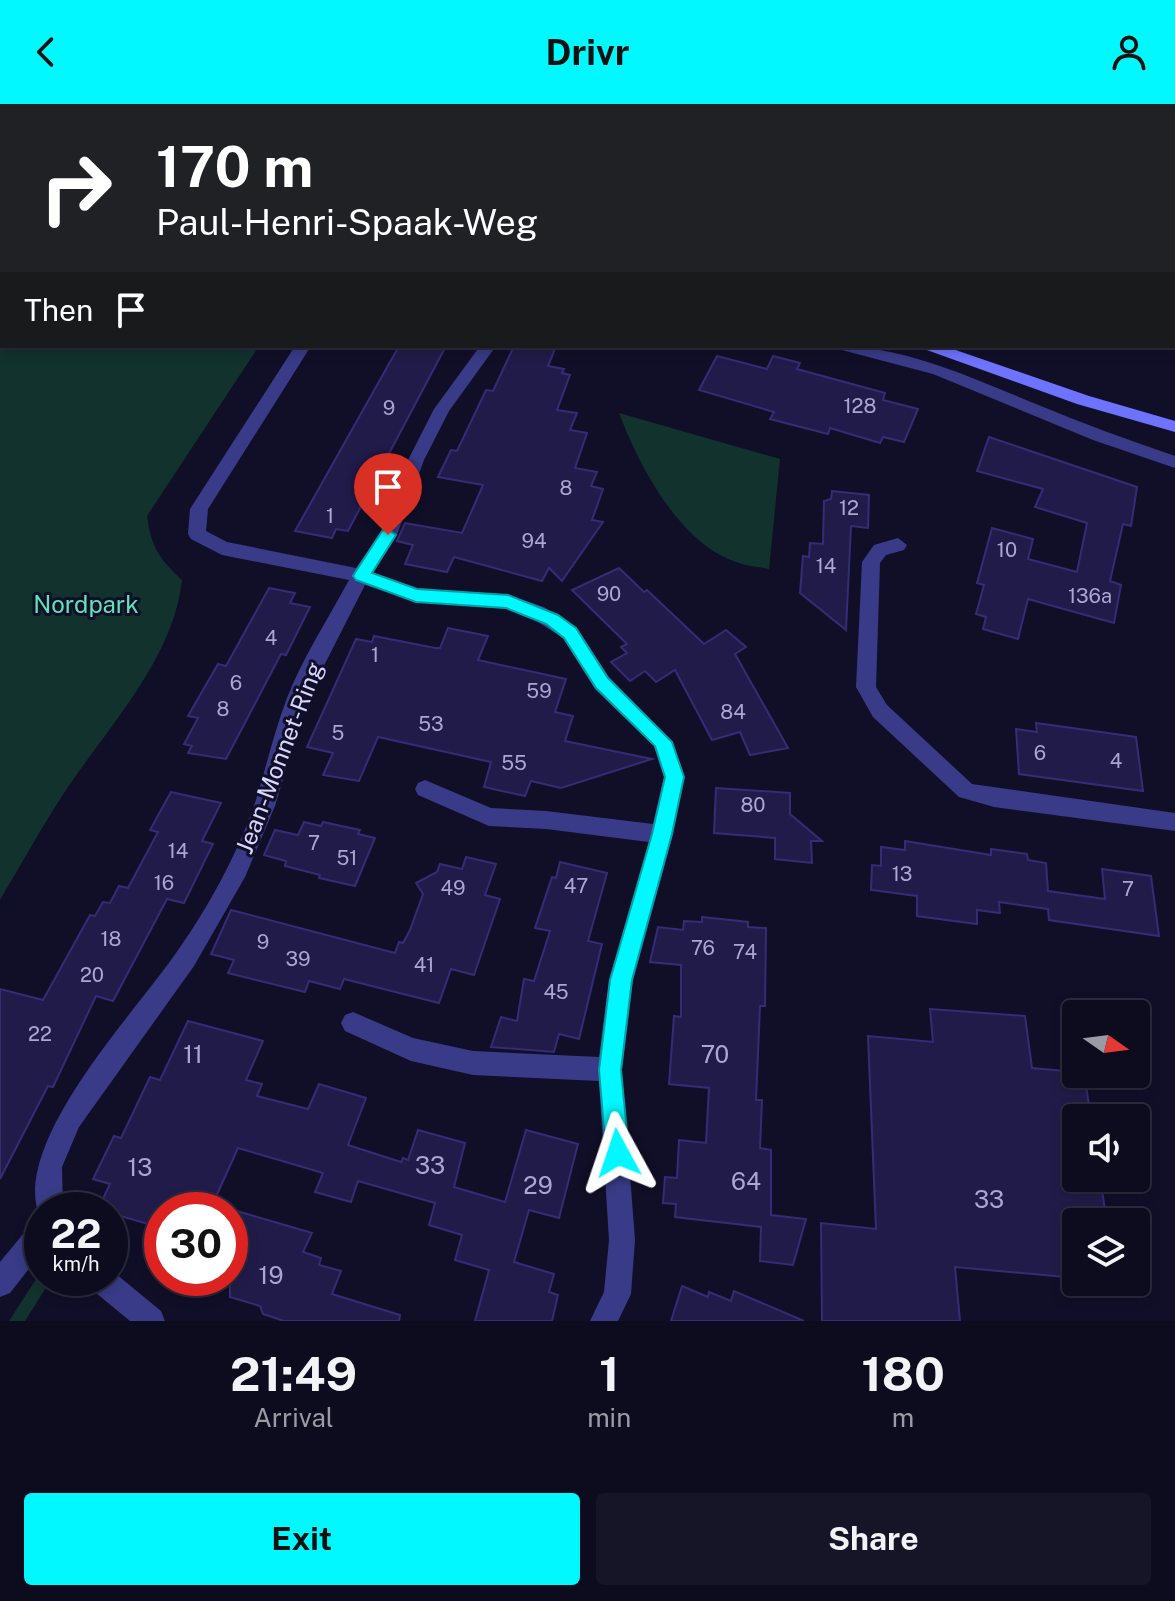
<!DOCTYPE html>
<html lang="en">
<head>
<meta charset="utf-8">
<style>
	:root { --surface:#0d0b1e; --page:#161427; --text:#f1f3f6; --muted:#9a9ba4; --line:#2d2b3c; --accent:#02f8ff }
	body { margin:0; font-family:"Public Sans",sans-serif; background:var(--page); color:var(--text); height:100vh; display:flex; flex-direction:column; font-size:30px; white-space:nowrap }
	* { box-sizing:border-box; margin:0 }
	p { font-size:26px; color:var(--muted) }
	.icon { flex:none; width:44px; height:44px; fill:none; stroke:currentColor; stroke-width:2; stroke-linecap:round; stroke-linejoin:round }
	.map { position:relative; height:1217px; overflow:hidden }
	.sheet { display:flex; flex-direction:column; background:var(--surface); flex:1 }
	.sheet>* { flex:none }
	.top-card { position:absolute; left:0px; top:0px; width:1176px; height:244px; box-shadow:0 4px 12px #0003,0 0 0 2px var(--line); background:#202124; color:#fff; overflow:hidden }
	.needle { width:52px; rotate:104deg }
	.buttons { position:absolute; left:1062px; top:896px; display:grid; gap:16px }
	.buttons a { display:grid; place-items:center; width:88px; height:88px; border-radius:8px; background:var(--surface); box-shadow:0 4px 12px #0003,0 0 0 2px var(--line); font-size:40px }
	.speed { position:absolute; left:24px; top:1088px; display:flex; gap:16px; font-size:40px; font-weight:700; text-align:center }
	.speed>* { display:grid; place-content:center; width:104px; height:104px; border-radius:50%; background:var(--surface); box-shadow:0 4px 12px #0003,0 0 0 2px var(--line); line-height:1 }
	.speed small { font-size:20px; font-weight:400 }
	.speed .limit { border:12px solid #d22; background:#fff; color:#111 }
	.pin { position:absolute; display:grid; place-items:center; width:68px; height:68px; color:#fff; margin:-82px -34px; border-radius:50% 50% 50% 0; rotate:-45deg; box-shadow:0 0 8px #0007 }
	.pin .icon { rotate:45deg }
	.me { position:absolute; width:88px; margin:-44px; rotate:355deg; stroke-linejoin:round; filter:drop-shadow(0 0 6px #0008) }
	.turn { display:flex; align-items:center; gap:28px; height:168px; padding:0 24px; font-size:36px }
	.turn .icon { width:104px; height:104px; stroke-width:2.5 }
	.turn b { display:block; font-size:56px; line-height:68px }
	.then { display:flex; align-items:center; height:76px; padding:0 24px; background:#0003; gap:16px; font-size:30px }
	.eta { display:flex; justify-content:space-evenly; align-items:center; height:136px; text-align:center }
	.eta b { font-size:48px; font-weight:700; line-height:56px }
	.button { display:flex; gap:16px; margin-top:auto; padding:16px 24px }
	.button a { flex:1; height:92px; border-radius:8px; background:var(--accent); color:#111; font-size:32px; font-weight:700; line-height:92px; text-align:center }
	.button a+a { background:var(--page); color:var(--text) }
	header { display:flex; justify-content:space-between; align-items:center; height:104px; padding:0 24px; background:var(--accent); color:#111; font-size:36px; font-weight:700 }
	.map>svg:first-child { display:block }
	.green { fill:#12322e }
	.building { fill:#211b49; stroke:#352c76; stroke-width:2 }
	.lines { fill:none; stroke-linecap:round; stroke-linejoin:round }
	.lane { stroke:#393b88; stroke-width:16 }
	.street { fill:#393b88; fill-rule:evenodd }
	.secondary { fill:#6d73ff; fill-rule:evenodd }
	.route { fill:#02f8ff; stroke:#01a1a6; stroke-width:2 }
	.labels { text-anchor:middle; stroke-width:6; stroke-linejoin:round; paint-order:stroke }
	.number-label { font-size:20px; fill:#aaa7d2 }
	.park-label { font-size:24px; fill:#5ee3b8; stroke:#110f28 }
	.street-label { font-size:24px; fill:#d7d6ff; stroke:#110f28 }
	.near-number-label { font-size:24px; fill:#aaa7d2 }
</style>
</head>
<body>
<header><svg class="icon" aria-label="back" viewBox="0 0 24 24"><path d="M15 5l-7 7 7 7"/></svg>Drivr<svg class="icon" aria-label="person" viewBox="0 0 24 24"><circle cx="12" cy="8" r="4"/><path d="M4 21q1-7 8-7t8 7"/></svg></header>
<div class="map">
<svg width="1175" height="1217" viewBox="0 0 1175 1217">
	<rect width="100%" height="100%" fill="#110f28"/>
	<g class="green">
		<path d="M0 167 2 242H259L147 412C151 442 159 455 182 476 174 552 112 619 70 680 45 717 23 757 0 796Z"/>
		<path d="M619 309 780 355 769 465C759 463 748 462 739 459 680 441 639 362 619 309Z"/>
		<path d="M42 1166V1174H52L25 1217H9Z"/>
	</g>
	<g class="building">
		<path d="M399 242H446L348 427 336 425 332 434 295 427Z"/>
		<path d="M514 242 555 245 548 262 564 265 562 269 570 271 557 306 577 309 570 326 587 329 575 364 597 368 591 382 603 385 592 416 603 418 562 477 549 464 542 477 454 453 447 468 405 460 413 441 397 437 405 419 462 429 483 381 438 373 451 346 457 347 486 286 493 287Z"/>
		<path d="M717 252 767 265 773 252 800 259 797 265 885 289 883 296 918 305 904 338 883 333 880 339 830 324 828 330 770 315 774 308 699 286Z"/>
		<path d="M989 333 1137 383 1131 422 1123 420 1110 477 1121 481 1114 519 1028 495 1018 535 983 525 986 513 976 510 984 481 977 479 992 424 1033 435 1028 455 1077 468 1087 419 1035 403 1043 385 977 367Z"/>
		<path d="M832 387 869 391 868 424 851 422 846 526 800 489 803 452 809 453 810 439 823 440 824 397 831 395Z"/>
		<path d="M619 464 644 488 647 486 704 540 726 526 746 543 735 550 788 644 750 651 740 628 712 636 675 566 656 578 645 567 630 577 611 558 627 549 621 543 627 540 572 486Z"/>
		<path d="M269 484 295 489 290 499 310 503 286 551 281 550 226 655 188 649 192 642 184 640 198 614 188 612 218 560 226 562Z"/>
		<path d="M448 524 488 532 478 556 566 575 555 608 573 612 565 637 652 655 561 684 531 677 525 692 484 683 491 658 378 633 359 677 323 671 333 649 307 643 356 535 372 538 374 532 435 544H440Z"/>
		<path d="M1036 619 1136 633 1143 687 1019 670 1016 625 1037 628Z"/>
		<path d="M716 684 790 689V710L822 737H811L812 759 775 755V734L714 729Z"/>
		<path d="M171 688 221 699 202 737 213 740 184 799 167 795 113 897 96 892 53 983 48 982 0 1075V885L43 896 90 811 95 812 103 798 110 799 119 782 128 784 158 728 150 726Z"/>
		<path d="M304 718 321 722 323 718 360 726 358 730 375 734 355 782 319 774 320 771 285 762 286 757 264 751 275 726 298 731Z"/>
		<path d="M905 737 991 751V745L1027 750 1028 756 1046 759 1048 787 1105 795 1102 765 1151 772 1159 832 1049 816 1048 805 999 798 1000 809 977 806V820L917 812V792L871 786 872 761 881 762V743L905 746Z"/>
		<path d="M466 753 496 760 485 791 500 795 474 871 451 865 439 899 344 875 340 885 309 877 305 888 228 869 234 856 211 850 231 806 395 849 399 838 403 839 410 826 423 790 416 779 437 768 440 760 462 765Z"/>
		<path d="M560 758 607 769 588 837 602 840 579 935 559 930 554 948 491 943 501 913 517 917 524 875 534 877 550 827 535 824 552 773 556 774Z"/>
		<path d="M702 813 748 818V823L766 824 765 902H760L756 996H762L760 1044 771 1046V1111L806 1115 793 1161 760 1157 761 1123 675 1113 676 1100 663 1099 665 1073 677 1074 679 1036 706 1039 709 984 669 980 674 912 681 913V861L650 858 658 823 683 826 684 817 702 818Z"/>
		<path d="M930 905 1025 912 1032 964 1065 967 1067 980 1086 982 1091 1014H1076V1074H1100L1107 1118H1076V1174L955 1163 960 1217H822L821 1119 876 1125 868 932 933 938Z"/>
		<path d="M188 917 263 937 246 976 262 980 257 992 308 1005 319 980 366 994 348 1041 401 1058 403 1054 408 1056 418 1026 465 1039 454 1083 505 1098 526 1026 578 1040 559 1114 529 1106 514 1158 554 1170 549 1188 558 1191 552 1217H475L489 1166 455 1156 462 1131 429 1121 435 1099 358 1077 351 1098 315 1088 323 1069 238 1044 210 1106H162V1124L110 1109V1106L98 1105 110 1080 93 1075 114 1032 121 1034 150 973 160 976Z"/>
		<path d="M230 1105 312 1129 303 1148 321 1154 319 1161 341 1167 332 1190 400 1211 399 1217H284L263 1210 260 1202 230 1193Z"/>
		<path d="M682 1182 708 1193 709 1188 731 1197 734 1187 804 1217H671Z"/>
	</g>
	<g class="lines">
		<path class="lane" d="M564 2 565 0"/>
		<g class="street">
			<rect x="0" y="80" width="2" height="8"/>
			<path d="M295 242H311L208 405 206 427 227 438 356 464 380 430 408 356 434 305 480 242H496L449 307 424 356 397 431 373 469 417 484 508 491 544 503 577 524 609 573 673 638 684 673 673 730 633 876 622 966 635 1136 631 1190 618 1217H590L604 1188 609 1136 599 977 473 971 411 957 345 927 341 919 345 911 353 908 413 934 473 947 599 953 609 876 649 738 546 725 489 722 418 691 415 685 418 679 425 676 491 704 546 707 653 720 664 673 654 642 595 585 563 534 530 513 507 505 416 498 365 481 307 595 275 702 245 773 194 862 79 1023 62 1063 63 1106H42V1148L10 1189 0 1193V1158L33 1118 40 1114C9 1040 135 909 176 849 208 804 237 751 255 699 266 664 274 628 287 594 303 553 328 515 349 476L222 451 191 435 188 430 190 405Z"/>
			<path d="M835 242C905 242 972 274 1036 300 1082 319 1128 336 1175 352V364L1093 336 933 270 838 245Z"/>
			<path d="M898 434 907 441 904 446 886 451 880 459 876 583 887 601 972 680 1175 709V727L994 703 959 693 873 613 856 583 862 458 874 441Z"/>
			<path d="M110 1165 161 1207 165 1217H130L90 1184 87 1174H110Z"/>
		</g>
		<g class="secondary">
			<rect x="0" y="4" width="2" height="8"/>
			<path d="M921 242H944L1089 292 1175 317V328L1077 300 924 245Z"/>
		</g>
	</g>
	<path class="route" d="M388 425 396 431 372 469 417 485 508 491 558 511 576 524 608 574 672 638 684 673 672 730 632 876 621 966 629 1049 626 1057 618 1061 609 1057 606 1049 599 966 610 876 652 730 665 673 655 642 596 584 564 534 546 520 506 504 416 498 356 476 353 472 356 467 382 427Z"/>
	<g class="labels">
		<g class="number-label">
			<text x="860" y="309">128</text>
			<text x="389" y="311">9</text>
			<text x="566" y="391">8</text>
			<text x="849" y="411">12</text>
			<text x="330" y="419">1</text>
			<text x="534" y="444">94</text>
			<text x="1007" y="453">10</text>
			<text x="826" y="469">14</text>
			<text x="609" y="497">90</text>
			<text x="1090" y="499">136a</text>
			<text x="271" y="541">4</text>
			<text x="375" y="558">1</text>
			<text x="236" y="586">6</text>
			<text x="539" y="594">59</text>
			<text x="223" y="612">8</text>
			<text x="733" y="615">84</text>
			<text x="431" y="627">53</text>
			<text x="338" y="636">5</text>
			<text x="1040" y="656">6</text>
			<text x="1116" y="664">4</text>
			<text x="514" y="666">55</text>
			<text x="753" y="708">80</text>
			<text x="314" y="746">7</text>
			<text x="178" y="754">14</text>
			<text x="347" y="761">51</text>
			<text x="902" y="777">13</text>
			<text x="164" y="786">16</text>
			<text x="576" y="789">47</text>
			<text x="453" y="791">49</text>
			<text x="1128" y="792">7</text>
			<text x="111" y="842">18</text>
			<text x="263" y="845">9</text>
			<text x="703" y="851">76</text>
			<text x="745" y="855">74</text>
			<text x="298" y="862">39</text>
			<text x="424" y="868">41</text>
			<text x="92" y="878">20</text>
			<text x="556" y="895">45</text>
			<text x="40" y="937">22</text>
		</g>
		<g class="park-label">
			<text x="86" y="509">Nordpark</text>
		</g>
		<g class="street-label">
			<text transform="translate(280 654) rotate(-69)" y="8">Jean-Monnet-Ring</text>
		</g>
		<g class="near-number-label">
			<text x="193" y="959">11</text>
			<text x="715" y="959">70</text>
			<text x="430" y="1070">33</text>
			<text x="140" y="1072">13</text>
			<text x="746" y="1086">64</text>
			<text x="538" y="1090">29</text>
			<text x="989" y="1104">33</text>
			<text x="271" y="1180">19</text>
		</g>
	</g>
</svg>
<div class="buttons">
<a><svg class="needle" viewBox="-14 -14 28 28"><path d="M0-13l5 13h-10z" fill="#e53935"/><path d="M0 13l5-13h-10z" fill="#9a9ba4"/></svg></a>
<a><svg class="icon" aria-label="sound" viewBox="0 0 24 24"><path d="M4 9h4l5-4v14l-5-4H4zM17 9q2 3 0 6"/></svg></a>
<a><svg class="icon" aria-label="layers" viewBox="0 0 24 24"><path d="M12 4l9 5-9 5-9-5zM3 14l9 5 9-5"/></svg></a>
</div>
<div class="speed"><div>22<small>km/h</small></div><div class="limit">30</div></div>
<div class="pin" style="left:388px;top:431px;background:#d93025"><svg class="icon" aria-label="arrive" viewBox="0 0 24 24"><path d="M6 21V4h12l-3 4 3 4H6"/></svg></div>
<svg class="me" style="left:618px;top:1049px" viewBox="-20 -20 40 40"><path d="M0-17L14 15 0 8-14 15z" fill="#02f8ff" stroke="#fff" stroke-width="4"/></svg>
<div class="top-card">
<div class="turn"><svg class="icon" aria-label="right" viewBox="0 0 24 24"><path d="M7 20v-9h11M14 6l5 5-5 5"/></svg><div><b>170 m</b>Paul-Henri-Spaak-Weg</div></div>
<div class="then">Then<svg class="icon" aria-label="arrive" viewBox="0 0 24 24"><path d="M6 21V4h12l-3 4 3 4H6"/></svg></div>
</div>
</div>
<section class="sheet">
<div class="eta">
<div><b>21:49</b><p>Arrival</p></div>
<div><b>1</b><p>min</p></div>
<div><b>180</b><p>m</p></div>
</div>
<div class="button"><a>Exit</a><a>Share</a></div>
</section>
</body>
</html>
